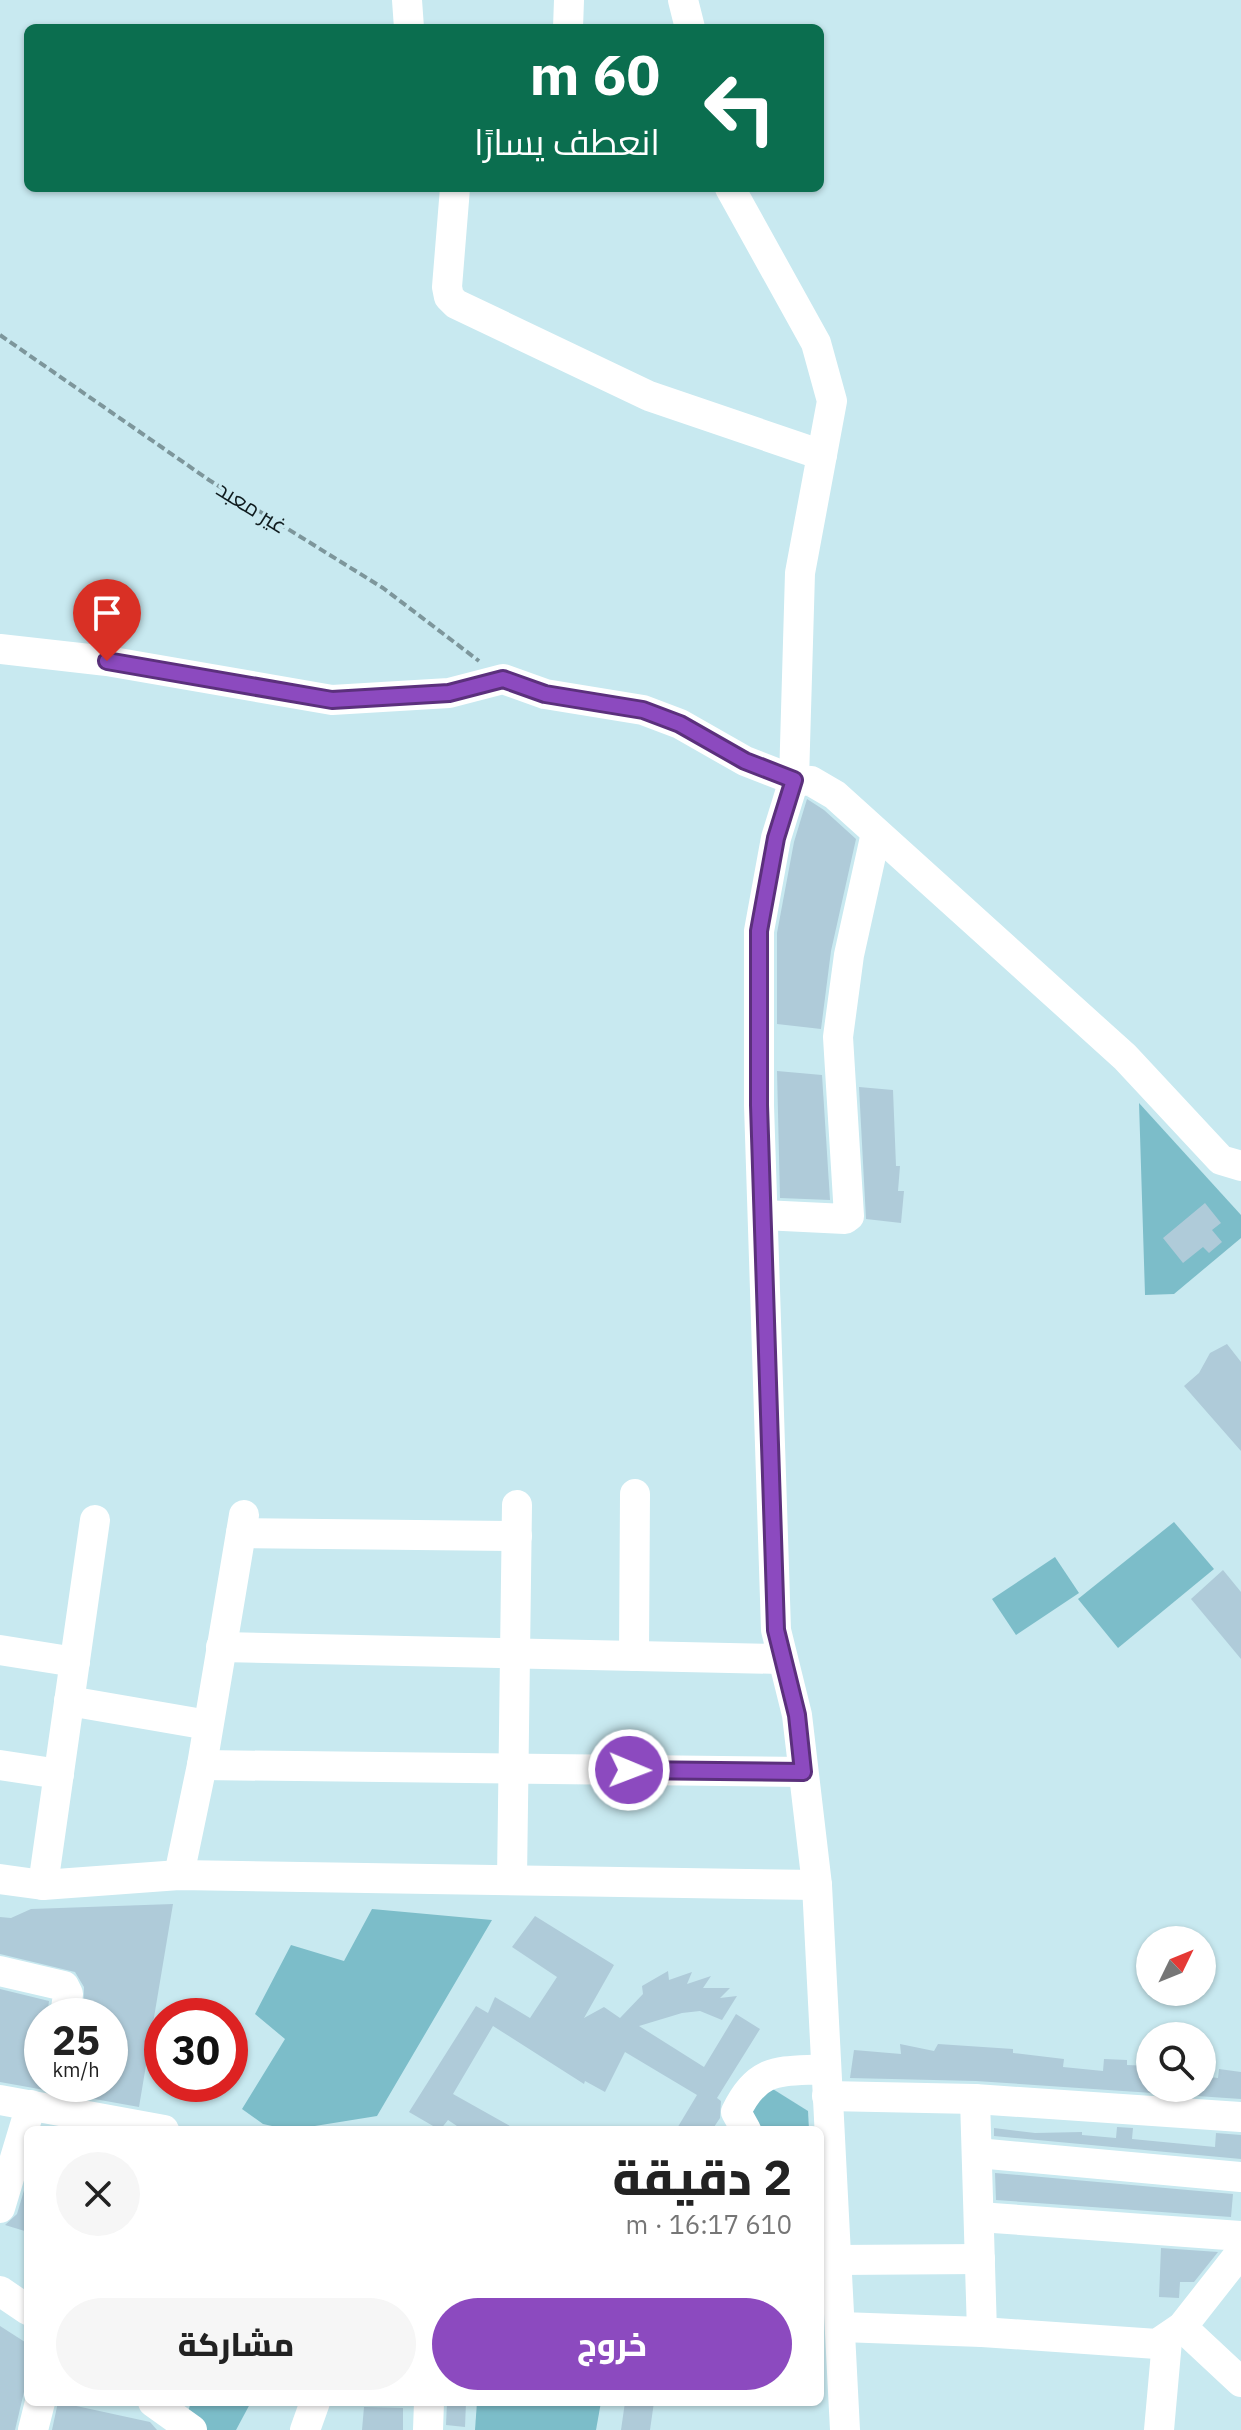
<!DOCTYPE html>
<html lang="ar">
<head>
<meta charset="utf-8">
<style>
	:root { --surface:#fff; --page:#f6f6f6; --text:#222; --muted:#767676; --accent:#8c4abf }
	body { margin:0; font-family:"IBM Plex Sans",Cairo,sans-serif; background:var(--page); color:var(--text); direction:rtl; height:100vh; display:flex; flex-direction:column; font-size:30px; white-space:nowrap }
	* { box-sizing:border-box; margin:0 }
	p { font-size:26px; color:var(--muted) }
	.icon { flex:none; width:44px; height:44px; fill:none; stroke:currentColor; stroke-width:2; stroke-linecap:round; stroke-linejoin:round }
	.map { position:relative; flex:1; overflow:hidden; direction:ltr }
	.sheet { position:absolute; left:24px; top:2126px; width:800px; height:280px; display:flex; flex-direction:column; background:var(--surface); border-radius:12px; box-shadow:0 2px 6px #0004; direction:rtl }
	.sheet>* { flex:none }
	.top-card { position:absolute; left:24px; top:24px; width:800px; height:168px; border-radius:12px; box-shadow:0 2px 6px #0004; direction:rtl; background:#0b6e4f; color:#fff; overflow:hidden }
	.needle { width:52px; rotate:47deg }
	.buttons { position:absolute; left:1136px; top:1926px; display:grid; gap:16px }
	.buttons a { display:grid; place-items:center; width:80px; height:80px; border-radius:50%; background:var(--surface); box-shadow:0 2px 6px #0004; font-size:40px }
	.speed { position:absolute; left:24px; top:1998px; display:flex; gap:16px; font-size:40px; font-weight:700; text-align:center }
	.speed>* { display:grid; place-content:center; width:104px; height:104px; border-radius:50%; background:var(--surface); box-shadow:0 2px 6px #0004; line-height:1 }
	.speed small { font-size:20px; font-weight:400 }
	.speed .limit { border:12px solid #d22; background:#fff; color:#111 }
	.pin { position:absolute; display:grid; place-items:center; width:68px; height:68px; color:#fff; margin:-82px -34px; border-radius:50% 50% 50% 0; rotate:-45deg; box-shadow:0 0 8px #0007 }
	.pin .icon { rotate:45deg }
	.me { position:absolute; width:88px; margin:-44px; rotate:91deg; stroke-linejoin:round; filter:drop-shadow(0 0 6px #0008) }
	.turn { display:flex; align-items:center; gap:28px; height:168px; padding:0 32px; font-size:36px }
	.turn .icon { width:104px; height:104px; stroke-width:2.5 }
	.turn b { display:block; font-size:56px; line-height:68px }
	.round { display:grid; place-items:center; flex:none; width:84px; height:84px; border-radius:42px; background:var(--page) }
	.overview { display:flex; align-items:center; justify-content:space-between; height:136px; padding:0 32px }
	h1 { font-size:48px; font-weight:800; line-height:60px }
	.button { display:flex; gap:16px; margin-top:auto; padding:16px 32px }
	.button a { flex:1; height:92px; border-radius:48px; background:var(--accent); color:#fff; font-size:32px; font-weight:800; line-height:92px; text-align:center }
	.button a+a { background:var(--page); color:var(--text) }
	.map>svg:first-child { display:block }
	.green { fill:#7cbdc9 }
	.building { fill:#afcbd9 }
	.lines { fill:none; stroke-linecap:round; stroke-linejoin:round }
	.path { stroke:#7d969b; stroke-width:4; stroke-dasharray:8 4; stroke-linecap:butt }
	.minor { stroke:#fff; stroke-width:30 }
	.route-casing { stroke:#5b307c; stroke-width:20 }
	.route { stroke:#8c4abf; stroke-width:14 }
	.labels { text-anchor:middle; stroke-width:6; stroke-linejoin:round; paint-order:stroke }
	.street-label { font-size:22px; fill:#0f1b1e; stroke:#c8e9f0 }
</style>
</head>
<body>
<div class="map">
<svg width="1241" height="2430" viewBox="0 0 1241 2430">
	<rect width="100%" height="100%" fill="#c8e9f0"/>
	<g class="green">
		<path d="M1139 1103 1241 1215V1238L1174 1294 1145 1295Z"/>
		<path d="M1174 1522 1214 1569 1118 1648 1078 1599Z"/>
		<path d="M1055 1557 1079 1593 1016 1635 992 1599Z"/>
		<path d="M372 1909 492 1920 377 2116 290 2130 263 2124 242 2109 285 2039 255 2014 291 1945 344 1961Z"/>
		<path d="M768 2086 808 2111 809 2130H766L749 2117Z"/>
		<path d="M191 2402H251L236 2430H202L185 2421Z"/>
		<path d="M477 2402H601L596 2430H475Z"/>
	</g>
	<g class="building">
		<path d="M807 799 824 810 856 839 831 951 821 1029 777 1024V933L794 842Z"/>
		<path d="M777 1071 822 1075 830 1200 780 1198Z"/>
		<path d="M859 1087 893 1090 896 1166H900L898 1191H904L901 1223 866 1219Z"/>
		<path d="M1205 1203 1221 1223 1212 1230 1222 1242 1209 1253 1203 1247 1183 1263 1163 1238Z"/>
		<path d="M1227 1344 1241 1362V1451L1184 1386 1199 1373 1210 1353Z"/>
		<path d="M1223 1570 1241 1592V1659L1191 1599Z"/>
		<path d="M173 1904 139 2107 0 2082V1989L49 2001 47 2016H42V2084H110V2016H83L84 1987 75 1972 0 1954V1917L11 1918 31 1909Z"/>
		<path d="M535 1916 614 1965 584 2018 604 2007 620 2018 643 1994 642 1986 668 1971 669 1980 692 1972 687 1984 711 1976 703 1988H730L720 1998 737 1996 722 2020 700 2011 682 2013 639 2026 704 2067 736 2014 760 2029 717 2098 721 2101 720 2118 712 2130H676L697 2095 625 2052 605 2092 585 2081 584 2084 493 2026 453 2094 517 2130H463L448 2120 440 2130 409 2112 476 2006 488 2013 495 1997 530 2018 557 1977 512 1947Z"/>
		<path d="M900 2044 934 2051 938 2044 1013 2049V2053L1064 2059 1063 2067 1103 2071 1104 2059 1127 2060V2065L1150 2066V2088H1202V2076L1218 2078 1219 2069 1241 2072V2099L976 2081 850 2078 854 2050 901 2054Z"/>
		<path d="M1117 2127 1133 2128 1132 2139 1215 2147 1216 2133 1241 2135V2159L994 2136V2128L1035 2133 1082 2132V2135L1116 2138Z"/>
		<path d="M995 2173 1233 2194 1231 2217 996 2200Z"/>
		<path d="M28 2177V2232L5 2225 17 2214Z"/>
		<path d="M1161 2248 1218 2252 1194 2282H1180L1179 2298 1159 2297Z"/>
		<path d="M0 2326 28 2344V2375L15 2430H0Z"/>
		<path d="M58 2402 150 2422 157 2430H52Z"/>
		<path d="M447 2402H466L465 2427 446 2425Z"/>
		<path d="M625 2402H654L650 2430H621Z"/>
		<path d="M364 2407 403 2408V2430H362Z"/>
	</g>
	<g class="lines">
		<path class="path" d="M0 335 209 480 383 588 479 661"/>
		<g class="minor">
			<path d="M407 0 409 28"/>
			<path d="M683 0 690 28"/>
			<path d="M568 28 569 0"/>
			<path d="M455 188 447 287 449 297 456 304 649 396 822 455"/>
			<path d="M730 188 816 343 832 401 800 573 794 780 776 838 759 931V1105L776 1630 797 1715 817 1885 845 2430"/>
			<path d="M0 649 107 661 332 700 449 693 503 679 545 694 643 710 680 724 745 761 794 780 811 781 835 795 1125 1057 1221 1160 1241 1166"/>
			<path d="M763 1215 845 1219 849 1216 838 1037 849 955 876 833"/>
			<path d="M241 1533 517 1536"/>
			<path d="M221 1647 780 1659"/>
			<path d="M0 1650 75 1662"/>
			<path d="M634 1656 635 1494"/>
			<path d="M69 1701 208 1725"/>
			<path d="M0 1765 59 1774"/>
			<path d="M202 1765 803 1772"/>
			<path d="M179 1875 202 1765 244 1515"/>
			<path d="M0 1879 43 1885 179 1875 817 1885"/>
			<path d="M512 1880 517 1505"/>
			<path d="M43 1885 95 1520"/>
			<path d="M0 1971 64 1986 68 1994 65 2016"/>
			<path d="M827 2096 975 2099 1241 2117"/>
			<path d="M975 2099 982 2332"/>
			<path d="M0 2100 164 2130"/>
			<path d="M746 2130 736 2112C758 2066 780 2072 825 2069"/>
			<path d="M977 2153 1241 2177"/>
			<path d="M0 2208 31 2105"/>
			<path d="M979 2217 1241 2236"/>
			<path d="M820 2256 837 2260 980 2259"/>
			<path d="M0 2291 28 2310"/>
			<path d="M841 2327 982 2332 1157 2344 1182 2327 1241 2252"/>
			<path d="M1182 2327 1241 2382"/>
			<path d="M153 2402 192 2430"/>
			<path d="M33 2430 40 2402"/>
			<path d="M305 2430 315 2402"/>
			<path d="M428 2430 429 2402"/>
			<path d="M1159 2430 1167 2341"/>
		</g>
	</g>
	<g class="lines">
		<defs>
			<path id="route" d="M107 661 332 700 449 693 503 679 545 694 643 710 680 724 745 761 794 780 776 838 759 931V1105L776 1630 797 1715 803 1772 629 1770"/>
		</defs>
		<use href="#route" class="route-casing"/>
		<use href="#route" class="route"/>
	</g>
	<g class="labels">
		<g class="street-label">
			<text transform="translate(252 507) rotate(32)" y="8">غير معبد</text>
		</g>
	</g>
</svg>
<div class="buttons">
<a><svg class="needle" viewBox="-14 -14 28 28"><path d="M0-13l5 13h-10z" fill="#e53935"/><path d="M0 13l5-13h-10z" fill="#767676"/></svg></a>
<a><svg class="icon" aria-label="search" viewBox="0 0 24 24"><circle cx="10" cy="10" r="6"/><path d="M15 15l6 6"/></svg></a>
</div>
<div class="speed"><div>25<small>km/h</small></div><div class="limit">30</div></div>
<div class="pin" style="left:107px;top:661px;background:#d93025"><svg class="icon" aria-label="arrive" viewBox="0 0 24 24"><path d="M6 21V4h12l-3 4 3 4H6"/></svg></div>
<svg class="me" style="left:629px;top:1770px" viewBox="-20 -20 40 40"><circle r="17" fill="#8c4abf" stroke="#fff" stroke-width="3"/><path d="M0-11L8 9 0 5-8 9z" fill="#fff"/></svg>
<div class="top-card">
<div class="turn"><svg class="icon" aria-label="left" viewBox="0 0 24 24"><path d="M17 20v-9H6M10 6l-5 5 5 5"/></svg><div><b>60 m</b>انعطف يسارًا</div></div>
</div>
<section class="sheet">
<div class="overview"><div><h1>2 دقيقة</h1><p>610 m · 16:17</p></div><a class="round"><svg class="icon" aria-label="close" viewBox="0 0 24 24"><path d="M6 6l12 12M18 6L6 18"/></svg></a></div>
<div class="button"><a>خروج</a><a>مشاركة</a></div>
</section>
</div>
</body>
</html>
